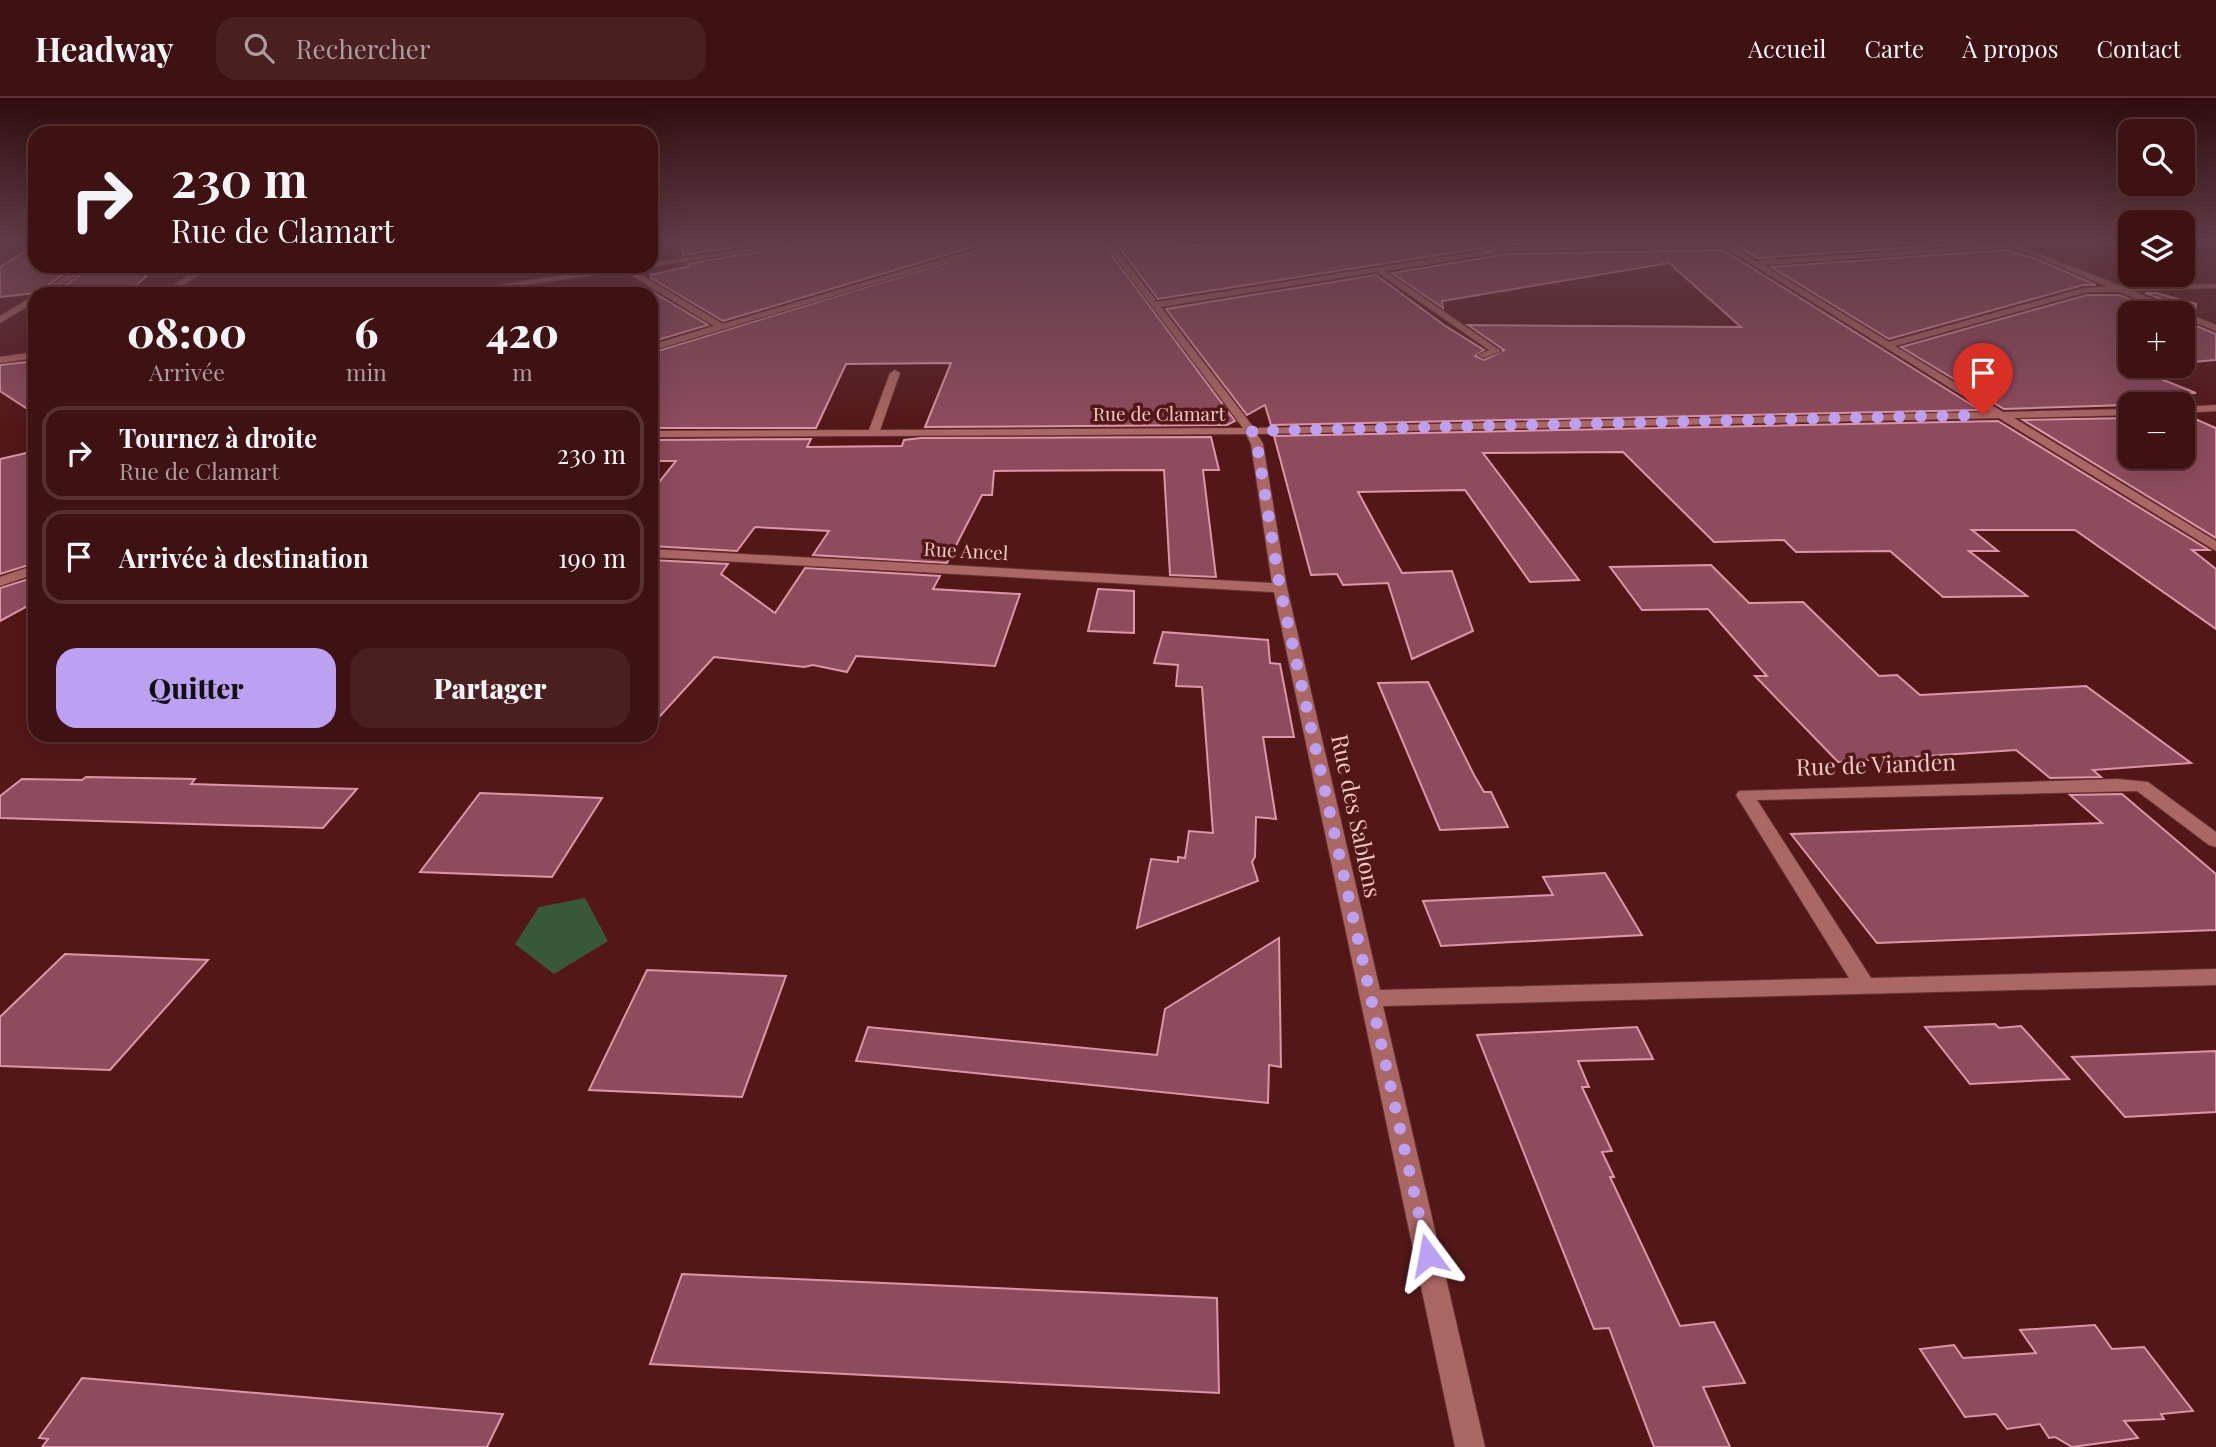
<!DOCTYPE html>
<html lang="fr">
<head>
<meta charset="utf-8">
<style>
	:root { --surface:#3e1112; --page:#491f20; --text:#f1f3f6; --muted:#ad9d9f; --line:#573132; --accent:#bca0f2 }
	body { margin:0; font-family:"Playfair Display",serif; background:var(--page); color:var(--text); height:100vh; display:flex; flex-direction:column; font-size:26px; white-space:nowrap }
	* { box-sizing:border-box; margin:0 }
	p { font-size:23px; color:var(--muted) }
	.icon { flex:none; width:38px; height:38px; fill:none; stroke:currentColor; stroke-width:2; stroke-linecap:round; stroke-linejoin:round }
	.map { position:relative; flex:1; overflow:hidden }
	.side { position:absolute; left:28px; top:189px; width:630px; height:455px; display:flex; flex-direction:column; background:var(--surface); border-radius:21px; box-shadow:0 7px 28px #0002,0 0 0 2px var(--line) }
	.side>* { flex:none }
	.guide { position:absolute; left:28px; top:28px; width:630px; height:147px; border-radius:21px; box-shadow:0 7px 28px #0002,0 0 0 2px var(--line); background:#3e1112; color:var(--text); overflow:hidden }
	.tools { position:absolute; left:2118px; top:21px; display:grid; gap:14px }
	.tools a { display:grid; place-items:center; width:77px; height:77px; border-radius:14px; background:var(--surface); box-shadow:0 7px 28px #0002,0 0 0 2px var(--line); font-size:35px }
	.pin { position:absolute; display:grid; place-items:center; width:60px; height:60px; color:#fff; margin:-72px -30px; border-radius:50% 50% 50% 0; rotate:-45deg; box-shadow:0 0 7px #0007 }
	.pin .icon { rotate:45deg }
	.me { position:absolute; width:77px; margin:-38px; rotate:347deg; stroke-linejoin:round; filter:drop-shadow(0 0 5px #0008) }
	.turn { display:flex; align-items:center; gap:24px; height:147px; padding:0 28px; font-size:32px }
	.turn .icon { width:91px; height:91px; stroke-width:2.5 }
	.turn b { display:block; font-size:49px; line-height:60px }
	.eta { display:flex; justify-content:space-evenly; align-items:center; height:119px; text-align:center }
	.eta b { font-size:42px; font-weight:800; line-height:49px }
	.primary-button { display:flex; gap:14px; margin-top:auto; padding:14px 28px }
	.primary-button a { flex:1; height:80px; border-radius:21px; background:var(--accent); color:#111; font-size:28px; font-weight:800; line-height:80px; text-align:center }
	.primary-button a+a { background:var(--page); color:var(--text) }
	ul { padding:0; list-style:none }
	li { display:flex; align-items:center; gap:21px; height:94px; margin:0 14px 10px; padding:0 14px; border:4px solid var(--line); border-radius:21px }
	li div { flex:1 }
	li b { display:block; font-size:26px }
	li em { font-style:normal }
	header { display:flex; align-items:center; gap:42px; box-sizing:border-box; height:98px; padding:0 35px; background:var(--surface); border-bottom:2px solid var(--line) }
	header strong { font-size:33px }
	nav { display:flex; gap:38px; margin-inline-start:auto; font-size:24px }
	.search { width:490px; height:63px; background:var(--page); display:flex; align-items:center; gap:18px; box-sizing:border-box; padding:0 24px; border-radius:21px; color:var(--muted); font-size:26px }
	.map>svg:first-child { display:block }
	.green { fill:#385937 }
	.building { fill:#8d4c5e; stroke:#dd95a7; stroke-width:2 }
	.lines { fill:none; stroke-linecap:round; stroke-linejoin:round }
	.minor-casing { stroke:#663435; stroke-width:2 }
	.minor { fill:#ab6763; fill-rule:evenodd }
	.route { stroke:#bca0f2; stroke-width:12; stroke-dasharray:0 21.6 }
	.labels { text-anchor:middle; stroke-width:7; stroke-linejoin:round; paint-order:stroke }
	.far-street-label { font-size:19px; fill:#eec7c4; stroke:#531718 }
	.street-label { font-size:23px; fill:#eec7c4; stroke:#531718 }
</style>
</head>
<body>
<header>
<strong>Headway</strong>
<div class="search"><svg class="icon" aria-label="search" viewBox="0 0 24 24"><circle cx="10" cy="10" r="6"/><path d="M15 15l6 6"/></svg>Rechercher</div>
<nav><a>Accueil</a><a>Carte</a><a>À propos</a><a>Contact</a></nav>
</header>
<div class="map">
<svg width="2216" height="1349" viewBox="0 0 2216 1349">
	<rect width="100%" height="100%" fill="#531718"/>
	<path class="green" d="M585 800 608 843 554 876 515 846 539 809Z"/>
	<g class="building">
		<path d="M739 140H795L684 157 679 145Z"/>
		<path d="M836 140H1003L723 223 651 180V177L689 168 688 166Z"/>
		<path d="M1027 140H1099L1235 323 1227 327 925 329 951 265 846 266 816 330H651V255Z"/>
		<path d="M1112 140H1156L1161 146 1222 148 1326 147 1318 140 1710 143 1508 146 1158 201Z"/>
		<path d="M1725 140H1887L1900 145 1963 140 1979 145 1757 160Z"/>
		<path d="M35 147V168H76L36 195 0 199V169Z"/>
		<path d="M1723 152 1980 312 1271 327 1265 307 1247 317 1166 211 1376 177 1444 227 1484 252 1475 258 1484 262 1504 252 1468 227 1741 229 1669 165 1442 203 1443 210 1392 175 1508 156Z"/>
		<path d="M2006 152 2036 161 2096 187H2083L1889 241 1771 169Z"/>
		<path d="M93 168H146V179L131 191 54 195Z"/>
		<path d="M651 193 708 227 651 244Z"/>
		<path d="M2145 195H2156L2196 206 2195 214Z"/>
		<path d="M2087 197H2119L2165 215H2130L2132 268H2128L2196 295 2141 299 2159 306 2004 311 1901 249Z"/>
		<path d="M2182 222 2216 236V262L2182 265Z"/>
		<path d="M35 263V316L0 293V267Z"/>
		<path d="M2186 317 2216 330V440L2023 322 2130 320V359H2182V318Z"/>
		<path d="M1998 323 2209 452H2192L2216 471V531L2075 432H1972L1998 453H1969L2027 498 1943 499 1890 453 1796 454 1784 442 1714 444 1623 354 1483 355 1579 482 1530 484 1465 392 1358 394 1402 475 1452 473 1473 533 1412 561 1388 485 1343 487 1337 476 1311 477 1274 338Z"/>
		<path d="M1211 339 1219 372H1203L1216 479 1170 477 1164 372 994 373 992 397H982L947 465 813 457 829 433 755 429 737 453 651 448V394L676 363H651V342L811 341 807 349 902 348 904 342 921 340Z"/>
		<path d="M35 353V465L0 476V361Z"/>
		<path d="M651 462 728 466 721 476 775 515 805 470 940 478 933 491 1020 496 995 568 856 558 847 574 813 567 804 569 714 559 651 628Z"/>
		<path d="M1711 467 1749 505 1803 504 1879 578 1897 577 1920 597 2086 588 2191 665 2093 672 2101 679 2050 680 2016 652 1838 664 1755 578H1767L1708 511 1642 512 1610 469Z"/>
		<path d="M35 479V504L0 523V490Z"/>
		<path d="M1098 491 1134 493V535L1088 533Z"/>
		<path d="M1163 534 1268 542 1270 565 1280 566 1294 639H1263L1276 721 1256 719 1255 759 1252 764 1258 783 1137 830 1151 761 1178 764V759L1185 760 1189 733 1213 735 1202 589 1176 588 1178 567 1154 565Z"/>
		<path d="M1428 584 1474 677 1484 694H1491L1508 729 1440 732 1378 585Z"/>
		<path d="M86 679 195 681 191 686 357 691 323 730 0 720V698L22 681 82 682Z"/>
		<path d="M480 695 555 698 602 700 552 779 420 774Z"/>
		<path d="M2122 696 2216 776V832L1877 845 1791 736 2102 725 2070 697Z"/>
		<path d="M1605 775 1642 837 1441 848 1423 803 1553 797 1543 779Z"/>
		<path d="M1279 840 1281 969 1269 967 1268 1005 856 963 868 929 1157 957 1165 911Z"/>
		<path d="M65 856 208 862 110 972 0 968V919Z"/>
		<path d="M647 872 786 878 742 999 589 992Z"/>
		<path d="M1995 926 1999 930 2021 928 2069 981 1970 986 1925 929Z"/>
		<path d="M1637 929 1653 961 1578 963 1589 989H1582L1612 1053 1602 1054 1614 1079H1610L1680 1228 1714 1224 1745 1285 1703 1289 1730 1349H1654L1609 1230 1594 1231 1477 937Z"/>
		<path d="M2216 953V1014L2125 1019 2072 959Z"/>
		<path d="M682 1176 1217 1200 1219 1295 650 1266Z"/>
		<path d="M2095 1227 2112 1251 2144 1249 2193 1313 2161 1316 2164 1321 2124 1323 2138 1340 2072 1349 2055 1339 2049 1340 2040 1326 2007 1331 1996 1316 1965 1319 1920 1251 1954 1247 1963 1260 2036 1255 2020 1232Z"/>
		<path d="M82 1280 503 1316 487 1349H42L48 1341 39 1340Z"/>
	</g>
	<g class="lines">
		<defs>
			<g id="minor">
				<path d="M814 140H834L651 169 648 168H651V165Z"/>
				<path d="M1013 140H1025L651 253V247L714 228 624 173 462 196H440L623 168H646L633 172 723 226Z"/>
				<path d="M1101 140H1108L1157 204 1508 149 1717 145 1711 140H1720L1756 163 2031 144H2130V148L2022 149 2121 188 2216 186V190L2133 193 2216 227V233L2182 219V215H2173L2119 194H2087L1895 248 2003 314 2130 311V317L2014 320 2216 443V453L1999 320 1257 336 1263 346 1287 490 1380 892 1849 880 1736 697 1739 693 2117 681 2148 684 2216 734V749L2209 747 2137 693 1757 702 1871 880 2216 871V887L1383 908 1485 1349H1455L1274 494 651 459V451L1272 485 1251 346 1246 336 651 339V333L869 332 890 275 895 272 900 275 880 332 1243 330ZM1724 149 1989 314 1254 330 1161 209 1377 174 1489 252 1478 257 1483 260 1501 253 1385 173 1508 153ZM2015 149 2108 189 2084 190 1889 244 1763 167Z"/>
				<rect x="2182" y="145" width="34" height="4"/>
				<path d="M81 168H91L48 196H38Z"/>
				<path d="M203 168H213L169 196H159Z"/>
				<path d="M35 197V204L0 225V218Z"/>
				<path d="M35 254V260L0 265V259Z"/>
				<path d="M2216 307V313L2182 315V309Z"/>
				<path d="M35 467V476L0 488V479Z"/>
			</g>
		</defs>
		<use href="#minor" class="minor-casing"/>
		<use href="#minor" class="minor"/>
	</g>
	<linearGradient id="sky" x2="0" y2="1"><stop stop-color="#2e0d0d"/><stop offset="0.43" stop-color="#603c48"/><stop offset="1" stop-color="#603c48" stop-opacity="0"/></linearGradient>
	<rect width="2216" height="329" fill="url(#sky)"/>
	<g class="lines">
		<path class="route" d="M1428 1157 1280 490 1257 346 1252 333 1983 317"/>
	</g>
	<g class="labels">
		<g class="far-street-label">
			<text x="1159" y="323">Rue de Clamart</text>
			<text transform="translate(966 453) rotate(3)" y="7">Rue Ancel</text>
		</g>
		<g class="street-label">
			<text transform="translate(1876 667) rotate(-2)" y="8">Rue de Vianden</text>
			<text transform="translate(1356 718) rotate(78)" y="8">Rue des Sablons</text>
		</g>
	</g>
</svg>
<div class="tools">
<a><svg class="icon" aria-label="search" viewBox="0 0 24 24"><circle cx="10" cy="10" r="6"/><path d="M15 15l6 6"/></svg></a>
<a><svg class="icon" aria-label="layers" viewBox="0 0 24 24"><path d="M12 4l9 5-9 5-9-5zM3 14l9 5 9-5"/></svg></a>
<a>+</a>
<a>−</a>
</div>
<div class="pin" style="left:1983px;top:317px;background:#d93025"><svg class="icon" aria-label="arrive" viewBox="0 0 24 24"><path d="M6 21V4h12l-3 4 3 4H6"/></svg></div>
<svg class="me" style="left:1428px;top:1157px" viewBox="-20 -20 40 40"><path d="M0-17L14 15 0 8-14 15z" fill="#bca0f2" stroke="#fff" stroke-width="4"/></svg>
<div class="guide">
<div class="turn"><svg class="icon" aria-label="right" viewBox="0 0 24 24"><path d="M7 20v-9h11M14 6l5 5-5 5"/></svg><div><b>230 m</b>Rue de Clamart</div></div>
</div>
<section class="side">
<div class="eta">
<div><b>08:00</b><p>Arrivée</p></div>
<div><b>6</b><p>min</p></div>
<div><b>420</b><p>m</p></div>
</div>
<ul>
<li><svg class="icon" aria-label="right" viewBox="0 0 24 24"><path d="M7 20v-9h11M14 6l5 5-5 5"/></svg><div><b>Tournez à droite</b><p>Rue de Clamart</p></div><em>230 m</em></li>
<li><svg class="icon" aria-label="arrive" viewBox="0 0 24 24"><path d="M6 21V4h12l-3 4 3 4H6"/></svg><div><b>Arrivée à destination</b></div><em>190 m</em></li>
</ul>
<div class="primary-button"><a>Quitter</a><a>Partager</a></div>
</section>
</div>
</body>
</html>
